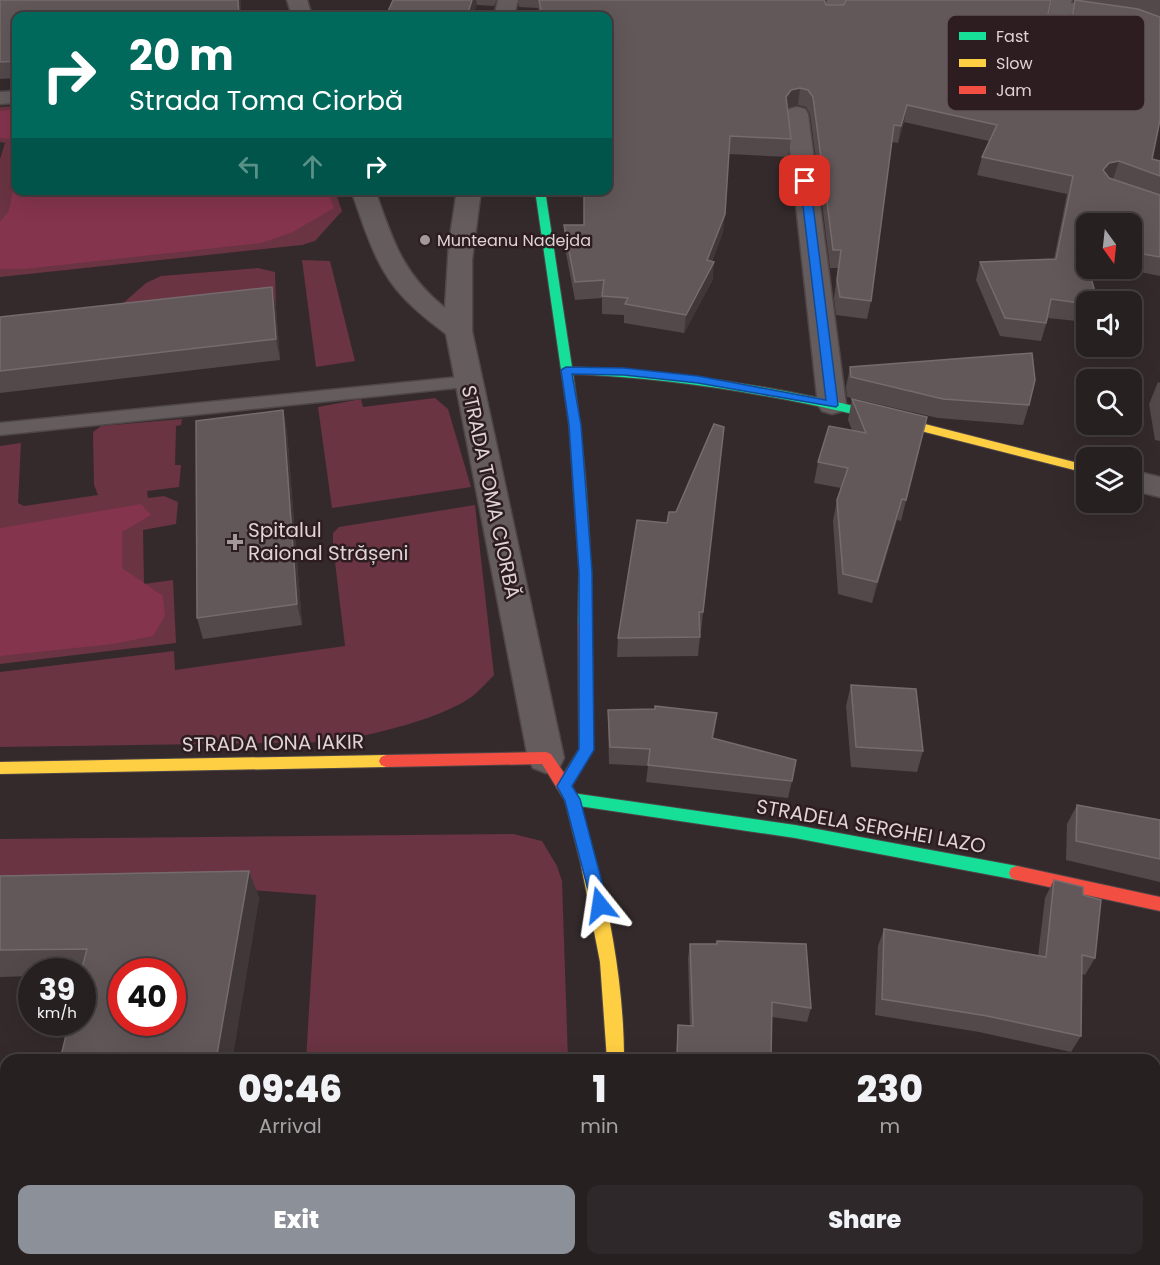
<!DOCTYPE html>
<html lang="en">
<head>
<meta charset="utf-8">
<style>
	:root { --surface:#272021; --page:#2f282a; --text:#f1f3f6; --muted:#a4a3a5; --line:#433e3f; --accent:#8c9099 }
	body { margin:0; font-family:Poppins,sans-serif; background:var(--page); color:var(--text); height:100vh; display:flex; flex-direction:column; font-size:22px; white-space:nowrap }
	* { box-sizing:border-box; margin:0 }
	p { font-size:20px; color:var(--muted) }
	.icon { flex:none; width:33px; height:33px; fill:none; stroke:currentColor; stroke-width:2; stroke-linecap:round; stroke-linejoin:round }
	.map { position:relative; flex:1; overflow:hidden }
	.drawer { position:absolute; left:0px; top:1054px; width:1161px; height:212px; display:flex; flex-direction:column; background:var(--surface); border-radius:18px 18px 0 0; box-shadow:0 6px 24px #0002,0 0 0 2px var(--line) }
	.drawer>* { flex:none }
	.guide { position:absolute; left:12px; top:12px; width:600px; height:183px; border-radius:12px; box-shadow:0 6px 24px #0002,0 0 0 2px var(--line); background:#00695c; color:#fff; overflow:hidden }
	.needle { width:39px; rotate:165deg }
	.fabs { position:absolute; left:1076px; top:213px; display:grid; gap:12px }
	.fabs a { display:grid; place-items:center; width:66px; height:66px; border-radius:12px; background:var(--surface); box-shadow:0 6px 24px #0002,0 0 0 2px var(--line); font-size:30px }
	.speed { position:absolute; left:18px; top:958px; display:flex; gap:12px; font-size:30px; font-weight:700; text-align:center }
	.speed>* { display:grid; place-content:center; width:78px; height:78px; border-radius:50%; background:var(--surface); box-shadow:0 6px 24px #0002,0 0 0 2px var(--line); line-height:1 }
	.speed small { font-size:15px; font-weight:400 }
	.speed .limit { border:9px solid #d22; background:#fff; color:#111 }
	.pin { position:absolute; display:grid; place-items:center; width:51px; height:51px; color:#fff; margin:-26px; border-radius:12px; box-shadow:0 3px 9px #0006 }
	.me { position:absolute; width:66px; margin:-33px; rotate:345deg; stroke-linejoin:round; filter:drop-shadow(0 0 4px #0008) }
	.turn { display:flex; align-items:center; gap:21px; height:126px; padding:0 18px; font-size:27px }
	.turn .icon { width:78px; height:78px; stroke-width:2.5 }
	.turn b { display:block; font-size:42px; line-height:51px }
	.lanes { display:flex; align-items:center; height:57px; padding:0 18px; background:#0003; justify-content:center; gap:30px; direction:ltr }
	.lanes .off { opacity:.35 }
	.eta { display:flex; justify-content:space-evenly; align-items:center; height:102px; text-align:center }
	.eta b { font-size:36px; font-weight:800; line-height:42px }
	.action { display:flex; gap:12px; margin-top:auto; padding:12px 18px }
	.action a { flex:1; height:69px; border-radius:12px; background:var(--accent); color:#fff; font-size:24px; font-weight:800; line-height:69px; text-align:center }
	.action a+a { background:var(--page); color:var(--text) }
	.map>svg:first-child { display:block }
	.green { fill:#6a3442 }
	.forest { fill:#84344c }
	.lines { fill:none; stroke-linecap:round; stroke-linejoin:round }
	.lane-casing { stroke:#4f4648; stroke-width:3 }
	.street-casing { stroke:#4f4648; stroke-width:3 }
	.fast-casing { stroke:#4f4648; stroke-width:2 }
	.slow-casing { stroke:#4f4648; stroke-width:2 }
	.jam-casing { stroke:#4f4648; stroke-width:2 }
	.lane { fill:#645c5d; fill-rule:evenodd }
	.street { fill:#645c5d; fill-rule:evenodd }
	.fast { fill:#16e098; fill-rule:evenodd }
	.slow { fill:#ffcf43; fill-rule:evenodd }
	.jam { fill:#f24e42; fill-rule:evenodd }
	.wall { fill:#53494b }
	.shaded-wall { fill:#403739 }
	.building { fill:#62585a; stroke:#756b6e; stroke-width:1.5; fill-rule:evenodd }
	.route { fill:#1a73e8; stroke:#114b97; stroke-width:1.5 }
	.poi-dot { fill:#a3989a; stroke:#2e1d20; stroke-width:2 }
	.labels { text-anchor:middle; stroke-width:5; stroke-linejoin:round; paint-order:stroke }
	.far-poi-label { font-size:16px; fill:#dfd3d6; stroke:#2e1d20; text-anchor:start }
	.street-label { font-size:20px; fill:#dfd3d6; stroke:#2e1d20 }
	.poi-label { font-size:20px; fill:#dfd3d6; stroke:#2e1d20; text-anchor:start }
	.key { fill:#2e1d20; stroke:#635457; stroke-width:1.5 }
	.key-label { font-size:16px; fill:#dfd3d6 }
</style>
</head>
<body>
<div class="map">
<svg width="1160" height="1265" viewBox="0 0 1160 1265">
	<rect width="100%" height="100%" fill="#342a2c"/>
	<g class="green">
		<path d="M16 106V190L335 191 342 211 315 241 302 245 0 277V159L5 143 0 142V107Z"/>
		<path d="M302 260 330 261 355 361 316 367Z"/>
		<path d="M258 268 275 272 276 308 95 328 146 283 161 276Z"/>
		<path d="M435 398 448 409 471 487 332 508 318 407 361 399 363 407Z"/>
		<path d="M182 419 181 425 176 426 175 465H181L179 487 147 491 148 498 164 496 178 502 176 524 143 530 144 584 173 580 176 643 0 664V446L21 443 18 503 24 506 98 495 94 485 93 432 101 426Z"/>
		<path d="M475 505 494 675C487 682 481 689 474 695 445 718 369 736 331 742L0 747V672L174 651 175 670 345 646 333 545V533L339 527Z"/>
		<path d="M513 834 542 841 557 866 562 881 568 1060H306L316 895 252 890 0 893V839Z"/>
		<path d="M283 1260H572V1265H282Z"/>
	</g>
	<g class="forest">
		<path d="M16 109V190L327 191 334 208 291 233 261 243 25 269H0V222L9 211 14 185 16 140 0 138V111Z"/>
		<path d="M141 504 151 515 122 532V568L163 596 165 616 153 636 113 644 0 656V528Z"/>
	</g>
	<g class="lines">
		<defs>
			<path id="lane" d="M469 376 475 378 478 382 475 386 0 435V423Z"/>
			<g id="street">
				<path d="M287 0H307L312 16H292Z"/>
				<path d="M498 0H518L514 16H494Z"/>
				<path d="M827 0H847L840 20H826L823 16Z"/>
				<path d="M1052 0H1072L1071 3 1139 12 1160 21V35L1134 23 1069 14 1057 84 1054 89 1046 90 1038 89 1035 84Z"/>
				<path d="M16 91V103L0 104V92Z"/>
				<path d="M797 107 805 109 808 114 846 405 842 411 832 414 822 411 818 405 786 114 789 109Z"/>
				<path d="M351 190H375C393 241 402 273 445 308L449 243 457 190H481L472 260V331L564 758 559 768 546 773 533 768 528 758 446 334C432 323 417 312 404 298 375 268 365 228 351 190Z"/>
				<path d="M1131 470 1160 477V497L1131 490Z"/>
			</g>
			<g id="fast">
				<path d="M535 190H545L572 367C672 371 773 385 870 410L872 413 866 417C769 394 672 378 573 374 586 456 591 540 592 624L585 629 578 624 579 571 569 425Z"/>
				<path d="M572 793 795 825 1017 866 1023 868 1025 873 1023 878 1017 880 795 838 572 805 567 803 565 799 567 795Z"/>
				<rect x="613" y="1260" width="20" height="5"/>
			</g>
			<g id="slow">
				<path d="M866 409 1086 465V473L862 416 860 413 862 410Z"/>
				<path d="M386 755 391 757 393 761 391 765 386 767 0 774V762Z"/>
				<path d="M589 858 594 860 597 865C613 928 624 995 624 1060H607L600 962 581 865 584 860Z"/>
			</g>
			<g id="jam">
				<path d="M585 619 592 624 593 750 572 786 579 799 597 865 594 870 589 872 584 870 581 865 565 801 542 764 386 767 381 765 379 761 381 757 386 755 546 752 551 754 564 773 579 749 578 624Z"/>
				<path d="M1017 866 1160 897V911L1017 880 1011 878 1009 873 1011 868Z"/>
			</g>
		</defs>
		<use href="#lane" class="lane-casing"/>
		<use href="#street" class="street-casing"/>
		<use href="#fast" class="fast-casing"/>
		<use href="#slow" class="slow-casing"/>
		<use href="#jam" class="jam-casing"/>
		<use href="#lane" class="lane"/>
		<use href="#street" class="street"/>
		<use href="#fast" class="fast"/>
		<use href="#slow" class="slow"/>
		<use href="#jam" class="jam"/>
	</g>
	<g class="wall">
		<path d="M0 0 16 16V78L0 79Z"/>
		<path d="M393 0H497L494 6Z"/>
		<path d="M518 0H825V2L826 5 1037 67 1041 73 1059 74 1061 71 1071 17 1075 1 1073 0H1160V120L1152 159 1160 161V276L1120 268H1131V224H1086V322L1048 318 1041 341 1000 336 976 280 980 262 1054 259 1067 194 977 175 982 157 989 141 904 122 898 143 892 142 871 301 867 319 836 315 834 298 838 268H830L821 195V183L819 182 810 114 806 107 798 105 788 107 787 109 791 139 788 157 729 154 723 232 712 261 713 279 684 333 624 323V315L602 314V298L575 300 564 243V225H584L608 16H540L538 8 519 7Z"/>
		<path d="M276 308 280 360 0 393V317Z"/>
		<path d="M850 367 1029 405 1023 425 938 418 847 397 846 387Z"/>
		<path d="M1158 382 1160 383V441L1155 440 1149 404Z"/>
		<path d="M852 399 927 417 901 521 897 520 872 603 838 594 833 521 837 500 841 488 814 483 818 462 852 430 848 420Z"/>
		<path d="M283 410 287 432 302 625 203 639 197 618Z"/>
		<path d="M724 427 701 631H700V637L698 656 617 657 618 638 667 523 676 512Z"/>
		<path d="M851 685 923 751 917 772 851 767 846 706Z"/>
		<path d="M608 710 715 730 713 738 792 781 788 798 646 782 648 766 609 764 608 727Z"/>
		<path d="M1077 805 1160 820V882L1066 860 1067 824Z"/>
		<path d="M249 871 259 898 232 1060H60L82 972H32V976L0 977V876Z"/>
		<path d="M1054 880 1083 895 1095 958 1085 975 1082 974 1081 1036 1071 1052 979 1032 875 1015 878 946 884 929 1038 956 1045 898Z"/>
		<path d="M717 941 811 1008 807 1022 772 1017 771 1060H676L678 1025 690 1026 688 959 690 944H716Z"/>
		<path d="M6 1153V1190L0 1184V1176Z"/>
		<path d="M711 1260H834L835 1265H712Z"/>
	</g>
	<g class="shaded-wall">
		<path d="M238 0H241V16H239Z"/>
		<path d="M472 0H476L477 5 473 16H467Z"/>
		<path d="M800 88 798 105 788 107 784 114 786 97 791 90Z"/>
		<path d="M907 105 904 122 898 143 901 126Z"/>
		<path d="M1119 161 1113 179 1103 181V170L1109 163Z"/>
		<path d="M725 214 723 232 705 278 707 260Z"/>
		<path d="M714 262 713 279 684 333 686 315Z"/>
		<path d="M272 287 276 308 280 360 276 339Z"/>
		<path d="M283 410 287 432 302 625 297 604Z"/>
		<path d="M902 499 897 520 872 603 877 582Z"/>
		<path d="M717 713 715 730 710 755 712 738Z"/>
		<path d="M249 871 259 898 232 1060H216Z"/>
		<path d="M182 1260H199L198 1265H181Z"/>
	</g>
	<g class="building">
		<path d="M0 0H238L239 16H16V61L0 62Z"/>
		<path d="M393 0H472L467 16H386Z"/>
		<path d="M539 0H824L826 5H844L846 0H1051L1037 67 1041 73 1059 74 1064 68 1075 0 1138 9 1160 17V120L1152 159 1160 161V176L1119 161 1109 163 1103 170 1109 178 1160 195V257L1131 252V224H1086V243L1080 242 1086 262V268H1088L1098 302H1086V304L1051 299 1046 323 1005 318 980 262 1056 259 1073 176 982 157 997 125 907 105 901 126 894 125 871 301 840 297 837 280 841 250H833L824 178V165H822L813 97 808 90 800 88 791 90 786 97 791 139 730 136 725 214 707 260 714 262 686 315 625 304 628 298 602 296 604 280 575 282 564 225H584V190H608V16H542Z"/>
		<path d="M272 287 276 339 0 371V317Z"/>
		<path d="M1032 353 1035 380 1029 405 943 399 851 377 850 367Z"/>
		<path d="M852 399 927 417 906 500 902 499 877 582 843 574 837 500 848 468 818 462 829 426 866 433Z"/>
		<path d="M283 410 297 604 197 618 196 421Z"/>
		<path d="M714 424 724 427 703 612H699L700 637 618 638 637 520 667 523 669 512H676Z"/>
		<path d="M851 685 916 689 923 751 856 747Z"/>
		<path d="M655 706 717 713 712 738 796 760 792 781 648 765 650 749 610 747 608 710 655 709Z"/>
		<path d="M1077 805 1160 820V859L1076 841Z"/>
		<path d="M249 871 216 1060H60L69 1023H82V972H81L87 949 0 950V876ZM122 972H172V1023H122Z"/>
		<path d="M1054 880 1083 887V895L1101 900 1095 958 1082 955 1081 1036 987 1016 882 999 884 929 1046 957Z"/>
		<path d="M717 941 806 944 811 1008 772 1002 771 1060H677L678 1025 693 1026 690 944H717Z"/>
		<path d="M6 1153V1182H0V1176Z"/>
		<path d="M12 1260H182L181 1265H11Z"/>
		<path d="M732 1260H834L835 1265H733Z"/>
	</g>
	<path class="route" d="M805 178 810 181 838 405 836 407 698 383 624 375 572 374 581 425 592 572 594 750 572 786 580 799 608 905 606 910 600 912 594 910 592 905 565 801 557 786 579 749V572L569 425 561 370 566 367 624 368 698 376 826 400 800 181Z"/>
	<g class="poi-dot">
		<circle cx="425" cy="240" r="6"/>
		<path d="M232 533h6v6h6v6h-6v6h-6v-6h-6v-6h6z"/>
	</g>
	<g class="labels">
		<g class="far-poi-label">
			<text x="437" y="246">Munteanu Nadejda</text>
		</g>
		<g class="street-label">
			<text transform="translate(491 492) rotate(78)" y="7">STRADA TOMA CIORBĂ</text>
			<text transform="translate(273 743) rotate(-1)" y="7">STRADA IONA IAKIR</text>
			<text transform="translate(871 826) rotate(10)" y="7">STRADELA SERGHEI LAZO</text>
		</g>
		<g class="poi-label">
			<text x="248" y="537">Spitalul<tspan x="248" dy="23">Raional Strășeni</tspan></text>
		</g>
	</g>
	<rect x="947" y="15" width="198" height="96" rx="9" class="key"/>
	<rect x="959" y="32" width="27" height="8" fill="#16e098"/>
	<rect x="959" y="59" width="27" height="8" fill="#ffcf43"/>
	<rect x="959" y="86" width="27" height="8" fill="#f24e42"/>
	<g class="key-label">
		<text x="996" y="42">Fast</text>
		<text x="996" y="69">Slow</text>
		<text x="996" y="96">Jam</text>
	</g>
</svg>
<div class="fabs">
<a><svg class="needle" viewBox="-14 -14 28 28"><path d="M0-13l5 13h-10z" fill="#e53935"/><path d="M0 13l5-13h-10z" fill="#a4a3a5"/></svg></a>
<a><svg class="icon" aria-label="sound" viewBox="0 0 24 24"><path d="M4 9h4l5-4v14l-5-4H4zM17 9q2 3 0 6"/></svg></a>
<a><svg class="icon" aria-label="search" viewBox="0 0 24 24"><circle cx="10" cy="10" r="6"/><path d="M15 15l6 6"/></svg></a>
<a><svg class="icon" aria-label="layers" viewBox="0 0 24 24"><path d="M12 4l9 5-9 5-9-5zM3 14l9 5 9-5"/></svg></a>
</div>
<div class="speed"><div>39<small>km/h</small></div><div class="limit">40</div></div>
<div class="pin" style="left:805px;top:181px;background:#d93025"><svg class="icon" aria-label="arrive" viewBox="0 0 24 24"><path d="M6 21V4h12l-3 4 3 4H6"/></svg></div>
<svg class="me" style="left:600px;top:905px" viewBox="-20 -20 40 40"><path d="M0-17L14 15 0 8-14 15z" fill="#1a73e8" stroke="#fff" stroke-width="4"/></svg>
<div class="guide">
<div class="turn"><svg class="icon" aria-label="right" viewBox="0 0 24 24"><path d="M7 20v-9h11M14 6l5 5-5 5"/></svg><div><b>20 m</b>Strada Toma Ciorbă</div></div>
<div class="lanes"><svg class="icon off" aria-label="left" viewBox="0 0 24 24"><path d="M17 20v-9H6M10 6l-5 5 5 5"/></svg><svg class="icon off" aria-label="ahead" viewBox="0 0 24 24"><path d="M12 20V5M6 11l6-6 6 6"/></svg><svg class="icon" aria-label="right" viewBox="0 0 24 24"><path d="M7 20v-9h11M14 6l5 5-5 5"/></svg></div>
</div>
<section class="drawer">
<div class="eta">
<div><b>09:46</b><p>Arrival</p></div>
<div><b>1</b><p>min</p></div>
<div><b>230</b><p>m</p></div>
</div>
<div class="action"><a>Exit</a><a>Share</a></div>
</section>
</div>
</body>
</html>
